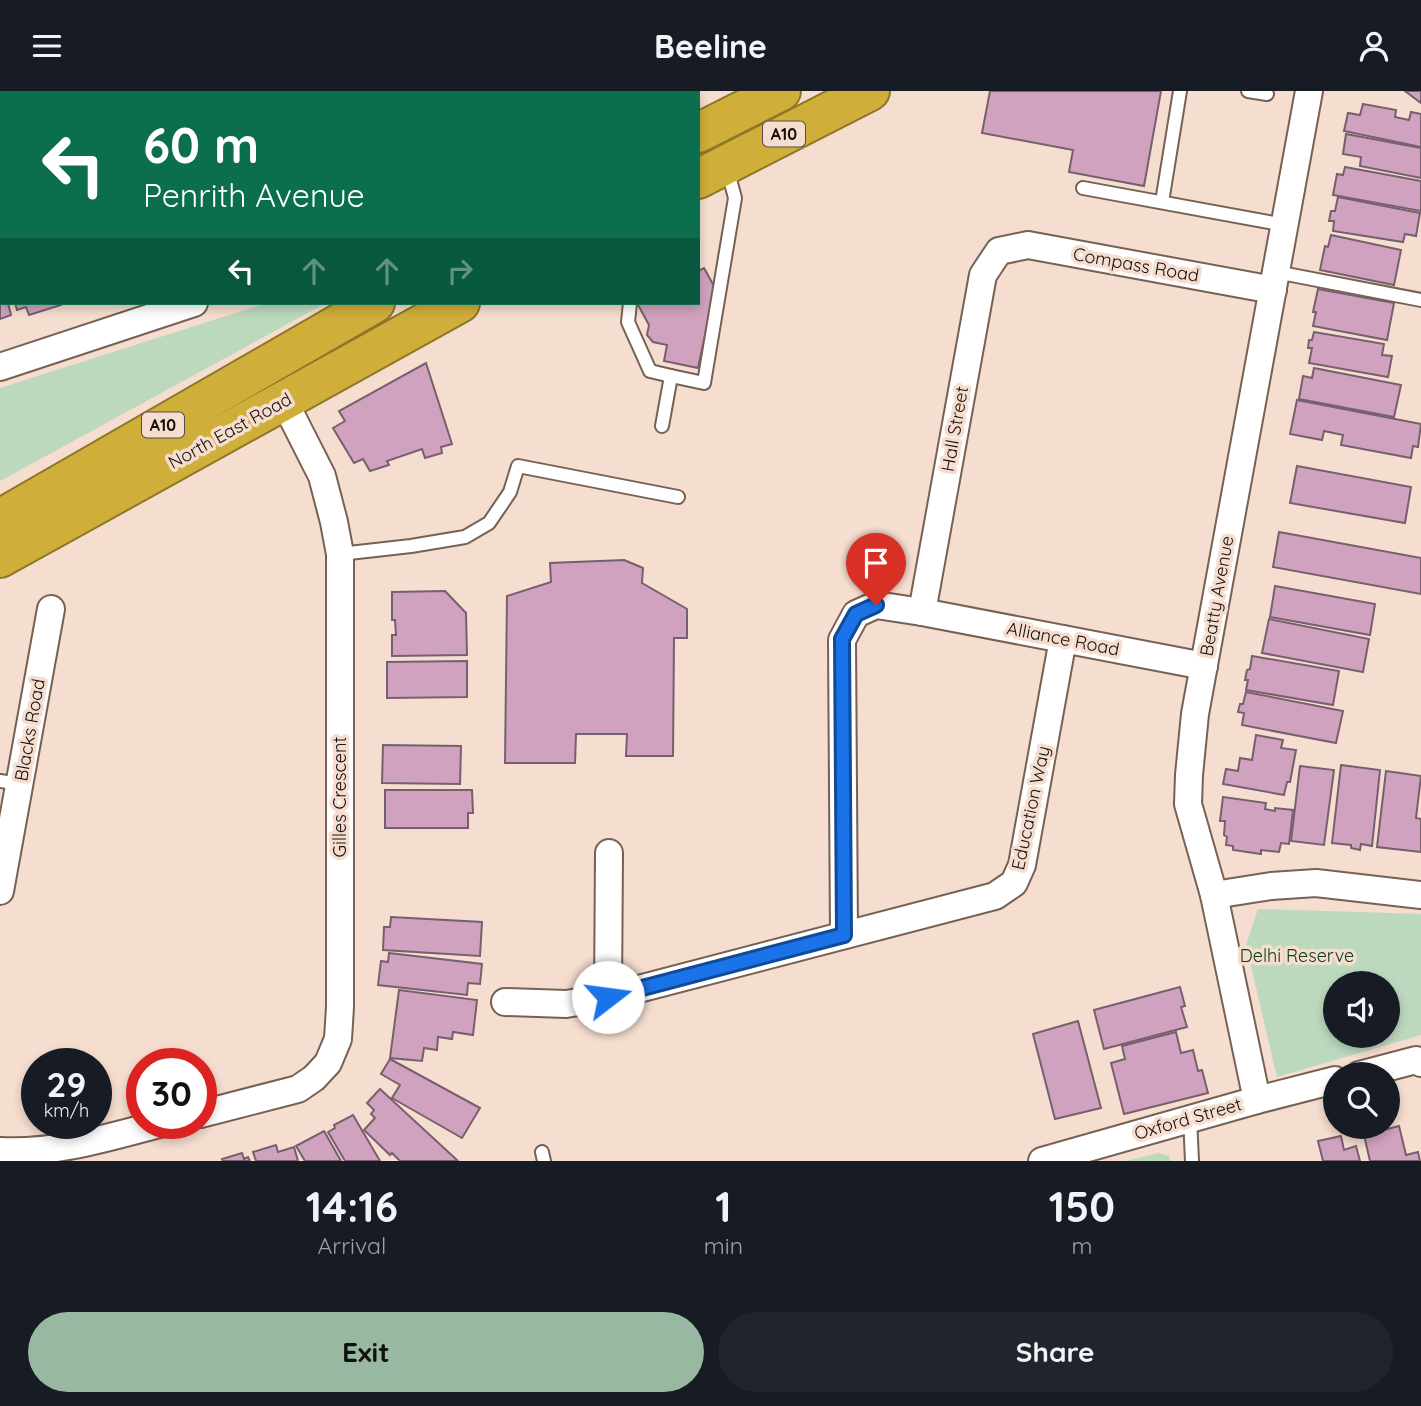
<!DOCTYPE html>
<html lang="en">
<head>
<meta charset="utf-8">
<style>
	:root { --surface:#171b24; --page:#20242c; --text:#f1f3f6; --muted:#9ea1a6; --accent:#99b8a2 }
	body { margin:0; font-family:Quicksand,sans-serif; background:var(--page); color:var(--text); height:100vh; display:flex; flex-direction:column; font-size:26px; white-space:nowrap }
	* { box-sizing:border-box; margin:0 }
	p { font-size:23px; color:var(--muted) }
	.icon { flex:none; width:38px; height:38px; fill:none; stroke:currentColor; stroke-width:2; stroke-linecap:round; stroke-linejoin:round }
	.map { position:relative; height:1070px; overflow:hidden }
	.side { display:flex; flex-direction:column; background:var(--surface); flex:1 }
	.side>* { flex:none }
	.guide { position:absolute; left:0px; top:0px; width:700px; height:214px; box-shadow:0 4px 10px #0003; background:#0b6e4f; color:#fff; overflow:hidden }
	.controls { position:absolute; left:1323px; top:880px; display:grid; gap:14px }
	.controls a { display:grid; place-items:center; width:77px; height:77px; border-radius:50%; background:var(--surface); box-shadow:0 4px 10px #0003; font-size:35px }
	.speed { position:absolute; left:21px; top:957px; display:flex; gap:14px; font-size:35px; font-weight:700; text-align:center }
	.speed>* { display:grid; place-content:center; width:91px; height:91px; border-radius:50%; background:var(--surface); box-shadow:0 4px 10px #0003; line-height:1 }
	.speed small { font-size:18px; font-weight:400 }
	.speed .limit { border:10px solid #d22; background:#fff; color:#111 }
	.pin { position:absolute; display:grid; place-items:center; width:60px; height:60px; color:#fff; margin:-72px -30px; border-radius:50% 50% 50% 0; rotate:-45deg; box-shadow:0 0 7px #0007 }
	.pin .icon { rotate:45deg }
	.me { position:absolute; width:77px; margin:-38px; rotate:75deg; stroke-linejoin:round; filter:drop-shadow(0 0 5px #0008) }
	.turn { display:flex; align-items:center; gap:24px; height:147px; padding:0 28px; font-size:32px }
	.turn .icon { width:91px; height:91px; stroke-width:2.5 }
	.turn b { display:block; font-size:49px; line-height:60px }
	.lanes { display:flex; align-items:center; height:66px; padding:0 28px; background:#0003; justify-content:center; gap:35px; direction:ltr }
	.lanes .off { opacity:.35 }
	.eta { display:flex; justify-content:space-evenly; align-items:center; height:119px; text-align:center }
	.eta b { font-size:42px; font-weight:700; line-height:49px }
	.primary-button { display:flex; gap:14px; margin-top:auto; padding:14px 28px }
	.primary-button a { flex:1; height:80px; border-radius:42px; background:var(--accent); color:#111; font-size:28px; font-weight:700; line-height:80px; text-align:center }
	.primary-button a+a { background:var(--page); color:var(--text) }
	header { display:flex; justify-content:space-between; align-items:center; height:91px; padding:0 28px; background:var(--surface); font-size:32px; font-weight:700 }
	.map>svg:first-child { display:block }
	.green { fill:#bcd8bd; fill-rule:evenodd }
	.building { fill:#d1a2bf; stroke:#76606d; stroke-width:2 }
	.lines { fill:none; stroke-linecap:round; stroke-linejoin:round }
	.lane-casing { stroke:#766154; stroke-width:16 }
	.street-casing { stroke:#766154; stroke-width:30 }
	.highway-casing { stroke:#8e7629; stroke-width:42 }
	.lane { stroke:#fff; stroke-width:12 }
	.street { stroke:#fff; stroke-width:26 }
	.highway { stroke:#cfae3a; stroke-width:38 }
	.route-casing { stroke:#114b97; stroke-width:18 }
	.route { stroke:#1a73e8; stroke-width:12 }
	.labels { text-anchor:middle; stroke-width:7; stroke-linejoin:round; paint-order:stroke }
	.shield { fill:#f5ddcf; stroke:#584c44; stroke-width:2 }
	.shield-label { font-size:16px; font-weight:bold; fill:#150e09 }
	.street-label { font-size:18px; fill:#150e09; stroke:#f5ddcf }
	.park-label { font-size:18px; fill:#064415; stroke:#f5ddcf }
</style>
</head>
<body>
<header><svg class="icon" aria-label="menu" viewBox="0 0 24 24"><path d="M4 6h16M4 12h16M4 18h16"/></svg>Beeline<svg class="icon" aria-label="person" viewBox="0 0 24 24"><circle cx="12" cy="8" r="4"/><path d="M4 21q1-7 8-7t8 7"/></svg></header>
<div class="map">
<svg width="1421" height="1070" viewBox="0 0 1421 1070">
	<rect width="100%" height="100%" fill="#f5ddcf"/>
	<g class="green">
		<path d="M267 212H326L0 390V297Z"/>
		<path d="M1258 818 1421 823V944L1277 986 1246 854ZM1335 892H1388V945H1335Z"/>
		<path d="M1158 1062 1169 1065 1170 1070H1127Z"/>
	</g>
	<g class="building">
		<path d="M8 0H43L44 2H9Z"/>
		<path d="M54 0H98V2H55Z"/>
		<path d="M205 0H235L231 2H206Z"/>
		<path d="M477 0H551L548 2H474Z"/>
		<path d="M613 0H649L650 2H614Z"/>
		<path d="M990 0H1161L1144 95 1069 81 1073 59 982 42Z"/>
		<path d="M1405 0H1421V12Z"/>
		<path d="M1363 13 1396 19 1395 26 1409 29 1411 21 1421 23V56L1344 40 1348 22 1360 24Z"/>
		<path d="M1346 43 1421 57V87L1360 75 1361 66 1343 63Z"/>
		<path d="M1345 76 1421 90V120L1333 104 1337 83 1343 84Z"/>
		<path d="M2 103V170L0 164V104Z"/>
		<path d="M1338 106 1420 122 1416 145 1405 143 1403 151 1333 140 1334 130H1329L1331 120H1335Z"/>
		<path d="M1331 144 1401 159 1394 194 1320 179 1325 155 1328 156Z"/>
		<path d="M704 177 715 197 698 277 664 270 667 254 653 251 647 244 649 234 637 212H698V180Z"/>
		<path d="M2 195V212H8L11 224 0 228V196Z"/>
		<path d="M1318 198 1394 212 1387 249 1313 235 1316 221H1313Z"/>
		<path d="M15 212H60L61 214 29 224 26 216 17 219Z"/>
		<path d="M1314 241 1384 253 1382 264 1392 265 1388 286 1309 272 1312 257H1308L1309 249H1312Z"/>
		<path d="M426 272 452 353 441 356 442 362 425 367 422 358 387 370 389 374 370 380 363 368 354 372 333 337 345 330 339 320Z"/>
		<path d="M1314 277 1401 294 1394 326 1299 308 1303 285 1312 287Z"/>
		<path d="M1297 309 1421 333 1418 356 1413 355 1411 367 1341 354 1343 344 1324 340 1322 349 1290 343Z"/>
		<path d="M1297 375 1411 396 1405 432 1290 412Z"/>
		<path d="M1279 441 1421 467V503L1273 476Z"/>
		<path d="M624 469 643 477 642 492 687 518V547H674L673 665H626L627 643H576L575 672H505L507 505 551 491 550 472Z"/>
		<path d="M1275 495 1375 513 1370 544 1270 526Z"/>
		<path d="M445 500 466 522 467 564 392 565V544H396L395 529H392V501Z"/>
		<path d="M1269 528 1369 548 1363 581 1262 562Z"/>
		<path d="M1252 565 1339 580 1333 614 1246 599 1248 589H1245L1247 579 1250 578Z"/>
		<path d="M467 570V606L387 607V571Z"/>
		<path d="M1246 601 1343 620 1336 652 1242 634 1244 622 1238 621 1240 613H1243Z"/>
		<path d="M1256 644 1283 649 1281 657 1296 659 1290 691H1287L1284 704 1223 693 1226 678 1238 680 1240 667 1252 669Z"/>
		<path d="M383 654 461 655 460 693 382 692Z"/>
		<path d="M1341 674 1380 679 1372 755 1361 753 1360 759 1351 757V754L1332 752Z"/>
		<path d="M1300 675 1334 679 1324 754 1291 750Z"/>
		<path d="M1386 680 1421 685 1416 727 1421 728V761L1377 756Z"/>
		<path d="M385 699H472L473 722H468V737H385Z"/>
		<path d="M1223 706 1266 712 1265 718 1275 720V717L1293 719 1289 753 1281 752 1279 761 1261 759V763L1233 759V755L1226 754 1227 746 1224 744 1225 730H1220Z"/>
		<path d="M391 826 482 831 480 865 383 859 384 836H390Z"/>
		<path d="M389 862 482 873 480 893 468 892 467 904 378 894 381 870 388 871Z"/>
		<path d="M1180 896 1185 915 1181 916 1187 936 1104 958 1094 919Z"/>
		<path d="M399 899 477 909 473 944 453 941 452 948 438 946 437 959 424 957 422 970 390 967Z"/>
		<path d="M1078 930 1101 1017 1055 1028 1033 943Z"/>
		<path d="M1176 941 1181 962 1193 959 1198 980 1202 979 1208 1002 1124 1023 1111 972 1125 968 1122 955Z"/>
		<path d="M390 968 480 1017 462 1047 392 1007 400 994 381 983Z"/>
		<path d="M380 998 458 1070H400L392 1062 390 1064 364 1039 375 1027 371 1023 374 1019 367 1012Z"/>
		<path d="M353 1024 380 1070H345L328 1041 335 1037 334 1034Z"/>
		<path d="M1399 1035 1406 1064 1418 1061 1420 1070H1370L1364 1044Z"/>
		<path d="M324 1040 341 1070H305L296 1055Z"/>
		<path d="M1341 1045 1344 1059 1356 1055 1360 1070H1323L1318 1050Z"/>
		<path d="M276 1054 278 1061 294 1056 298 1070H256L253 1061Z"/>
		<path d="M242 1062 244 1068 248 1066 250 1070H223L222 1068Z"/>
	</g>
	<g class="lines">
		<defs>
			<g id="lane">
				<path d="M1248 0 1267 3"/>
				<path d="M1083 97 1285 134"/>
				<path d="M1162 111 1180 0"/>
				<path d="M1276 181 1421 209"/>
				<path d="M630 212 628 231 650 280 671 285"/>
				<path d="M662 335 671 285 704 292 735 107 727 77"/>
				<path d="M340 463 411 455 465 446 489 432 510 401 518 375 678 406"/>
				<path d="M0 690 20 693"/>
				<path d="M1190 1027 1192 1070"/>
				<path d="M542 1061 544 1070"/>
			</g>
			<g id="street">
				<path d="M362 0 363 2"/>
				<path d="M0 276 194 212"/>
				<path d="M922 521 983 184 999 160 1028 154 1273 199"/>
				<path d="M0 800 51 518"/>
				<path d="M1214 804 1271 795 1316 792 1421 804"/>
				<path d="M844 844 842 549 856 523 876 514 922 521 1204 575"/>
				<path d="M608 906 609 762"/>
				<path d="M505 911 566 913 608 906 995 805 1014 792 1022 774 1063 548"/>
				<path d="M1359 984 1416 969 1421 972"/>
				<path d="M1257 1009 1214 804 1188 713 1189 684 1195 623 1309 0"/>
				<path d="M201 1023 298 998 314 987 328 972 338 948 340 916V463L334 431 322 385 284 310"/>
				<path d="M0 1060C56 1063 110 1046 163 1032"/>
				<path d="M1042 1070 1257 1009 1335 989"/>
			</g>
			<g id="highway">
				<path d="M698 42 781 0"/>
				<path d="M698 88 870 0"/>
				<path d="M0 428 375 212"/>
				<path d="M0 467 460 212"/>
			</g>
		</defs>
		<use href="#lane" class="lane-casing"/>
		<use href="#street" class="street-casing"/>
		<use href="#highway" class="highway-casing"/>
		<use href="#lane" class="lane"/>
		<use href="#street" class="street"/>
		<use href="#highway" class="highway"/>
	</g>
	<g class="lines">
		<defs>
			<path id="route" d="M608 906 844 844 842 548 856 523 876 514"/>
		</defs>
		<use href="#route" class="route-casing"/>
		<use href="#route" class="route"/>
	</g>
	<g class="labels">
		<g class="shield">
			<rect x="763" y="30.5" width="42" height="25" rx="5"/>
			<rect x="142" y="321.5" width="42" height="25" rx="5"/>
		</g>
		<g class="shield-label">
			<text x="784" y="49">A10</text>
			<text x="163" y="340">A10</text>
		</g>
		<g class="street-label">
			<text transform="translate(1136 174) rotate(10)" y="6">Compass Road</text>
			<text transform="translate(955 338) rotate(-80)" y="6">Hall Street</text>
			<text transform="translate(230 340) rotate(-29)" y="6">North East Road</text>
			<text transform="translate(1217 505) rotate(-80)" y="6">Beatty Avenue</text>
			<text transform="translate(1063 548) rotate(11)" y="6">Alliance Road</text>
			<text transform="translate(30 639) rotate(-80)" y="6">Blacks Road</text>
			<text transform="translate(340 706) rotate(-90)" y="6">Gilles Crescent</text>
			<text transform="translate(1031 717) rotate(-78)" y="6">Education Way</text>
			<text transform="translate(1188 1028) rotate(-16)" y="6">Oxford Street</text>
		</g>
		<g class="park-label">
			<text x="1297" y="871">Delhi Reserve</text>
		</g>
	</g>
</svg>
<div class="controls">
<a><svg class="icon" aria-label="sound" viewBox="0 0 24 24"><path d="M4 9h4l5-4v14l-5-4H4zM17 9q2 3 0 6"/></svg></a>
<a><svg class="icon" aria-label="search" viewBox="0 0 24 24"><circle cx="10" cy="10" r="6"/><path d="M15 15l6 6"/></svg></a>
</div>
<div class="speed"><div>29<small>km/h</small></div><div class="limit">30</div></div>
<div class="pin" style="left:876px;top:514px;background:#d93025"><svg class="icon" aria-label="arrive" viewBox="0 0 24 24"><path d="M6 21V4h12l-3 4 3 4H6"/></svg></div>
<svg class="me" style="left:608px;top:906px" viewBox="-20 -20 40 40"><circle r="19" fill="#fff"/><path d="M0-13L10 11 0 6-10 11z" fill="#1a73e8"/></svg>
<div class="guide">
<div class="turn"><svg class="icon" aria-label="left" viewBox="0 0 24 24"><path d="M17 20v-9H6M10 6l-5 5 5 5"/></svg><div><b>60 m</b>Penrith Avenue</div></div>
<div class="lanes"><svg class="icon" aria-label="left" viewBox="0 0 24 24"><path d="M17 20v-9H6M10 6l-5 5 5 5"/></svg><svg class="icon off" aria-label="ahead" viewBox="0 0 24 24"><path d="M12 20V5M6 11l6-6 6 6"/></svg><svg class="icon off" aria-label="ahead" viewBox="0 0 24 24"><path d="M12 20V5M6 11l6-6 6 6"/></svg><svg class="icon off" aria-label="right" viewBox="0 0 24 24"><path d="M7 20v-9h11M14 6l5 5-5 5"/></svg></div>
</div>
</div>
<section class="side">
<div class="eta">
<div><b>14:16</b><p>Arrival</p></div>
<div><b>1</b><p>min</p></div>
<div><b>150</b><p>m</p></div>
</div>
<div class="primary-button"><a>Exit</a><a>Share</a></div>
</section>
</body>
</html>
